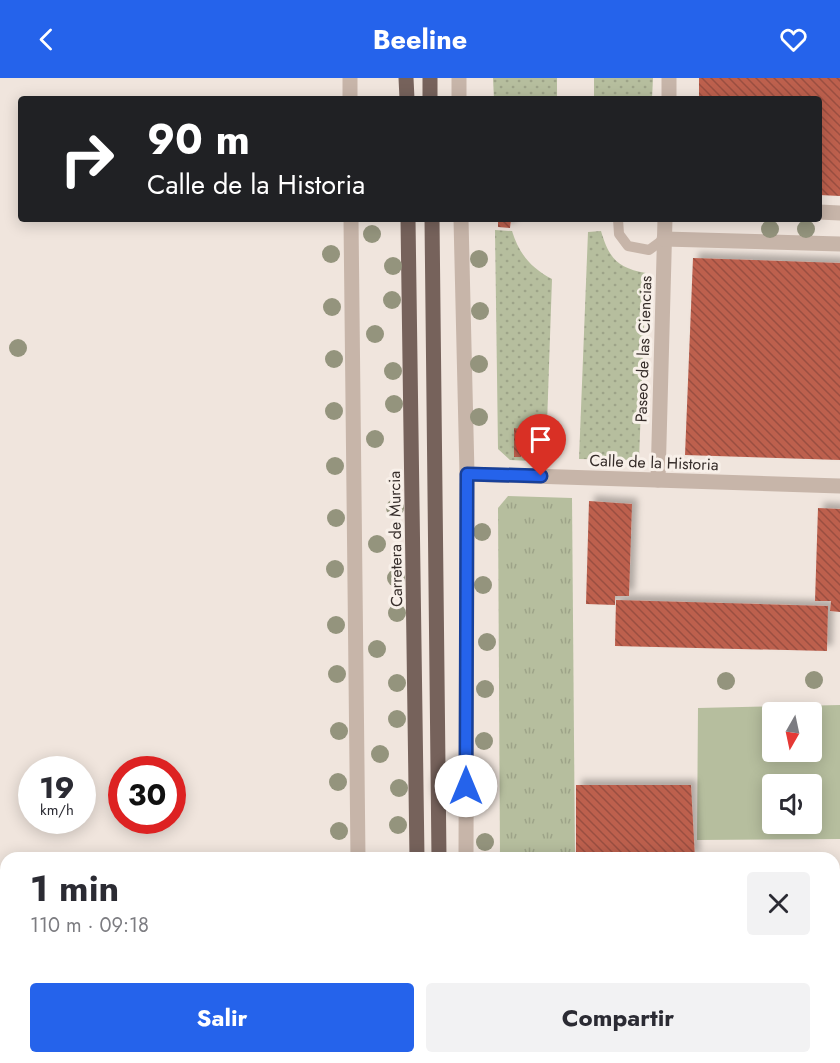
<!DOCTYPE html>
<html lang="es">
<head>
<meta charset="utf-8">
<style>
	:root { --surface:#fff; --page:#f2f2f3; --text:#2b2b33; --muted:#7c7c81; --accent:#2563eb }
	body { margin:0; font-family:Jost,sans-serif; background:var(--page); color:var(--text); height:100vh; display:flex; flex-direction:column; font-size:22px; white-space:nowrap }
	* { box-sizing:border-box; margin:0 }
	p { font-size:20px; color:var(--muted) }
	.icon { flex:none; width:33px; height:33px; fill:none; stroke:currentColor; stroke-width:2; stroke-linecap:round; stroke-linejoin:round }
	.map { position:relative; flex:1; overflow:hidden }
	.panel { position:absolute; left:0px; top:774px; width:840px; height:212px; display:flex; flex-direction:column; background:var(--surface); border-radius:18px 18px 0 0; box-shadow:0 3px 15px #0003 }
	.panel>* { flex:none }
	.hud { position:absolute; left:18px; top:18px; width:804px; height:126px; border-radius:6px; box-shadow:0 3px 15px #0003; background:#202124; color:#fff; overflow:hidden }
	.needle { width:39px; rotate:189deg }
	.fabs { position:absolute; left:762px; top:624px; display:grid; gap:12px }
	.fabs a { display:grid; place-items:center; width:60px; height:60px; border-radius:6px; background:var(--surface); box-shadow:0 3px 15px #0003; font-size:30px }
	.speed { position:absolute; left:18px; top:678px; display:flex; gap:12px; font-size:30px; font-weight:700; text-align:center }
	.speed>* { display:grid; place-content:center; width:78px; height:78px; border-radius:50%; background:var(--surface); box-shadow:0 3px 15px #0003; line-height:1 }
	.speed small { font-size:15px; font-weight:400 }
	.speed .limit { border:9px solid #d22; background:#fff; color:#111 }
	.pin { position:absolute; display:grid; place-items:center; width:51px; height:51px; color:#fff; margin:-62px -26px; border-radius:50% 50% 50% 0; rotate:-45deg; box-shadow:0 0 6px #0007 }
	.pin .icon { rotate:45deg }
	.me { position:absolute; width:66px; margin:-33px; rotate:0deg; stroke-linejoin:round; filter:drop-shadow(0 0 4px #0008) }
	.turn { display:flex; align-items:center; gap:21px; height:126px; padding:0 30px; font-size:27px }
	.turn .icon { width:78px; height:78px; stroke-width:2.5 }
	.turn b { display:block; font-size:42px; line-height:51px }
	.round { display:grid; place-items:center; flex:none; width:63px; height:63px; border-radius:6px; background:var(--page) }
	.summary { display:flex; align-items:center; justify-content:space-between; height:102px; padding:0 30px }
	h1 { font-size:36px; font-weight:700; line-height:45px }
	.button { display:flex; gap:12px; margin-top:auto; padding:12px 30px }
	.button a { flex:1; height:69px; border-radius:6px; background:var(--accent); color:#fff; font-size:24px; font-weight:700; line-height:69px; text-align:center }
	.button a+a { background:var(--page); color:var(--text) }
	header { display:flex; justify-content:space-between; align-items:center; height:78px; padding:0 30px; background:var(--accent); color:#fff; font-size:27px; font-weight:700 }
	.map>svg:first-child { display:block }
	.grass { fill:#b6be9e; fill-rule:evenodd }
	.park { fill:url(#park-tufts) }
	.garden { fill:url(#garden-dots) }
	.building { fill:url(#building-back-hatch); filter:url(#shadow) }
	.lines { fill:none; stroke-linecap:round; stroke-linejoin:round }
	.service { stroke:#c7b5a9; stroke-width:10 }
	.pedestrian { stroke:#c7b5a9; stroke-width:15 }
	.minor { stroke:#c7b5a9; stroke-width:15 }
	.primary { stroke:#76625b; stroke-width:15 }
	.tree { fill:#94947d }
	.route-casing { stroke:#184099; stroke-width:15 }
	.route { stroke:#2563eb; stroke-width:10 }
	.labels { text-anchor:middle; stroke-width:6; stroke-linejoin:round; paint-order:stroke }
	.street-label { font-size:16px; fill:#352c29; stroke:#f8f0e9 }
</style>
</head>
<body>
<header><svg class="icon" aria-label="back" viewBox="0 0 24 24"><path d="M15 5l-7 7 7 7"/></svg>Beeline<svg class="icon" aria-label="heart" viewBox="0 0 24 24"><path d="M12 20l-8-8c-3-5 5-10 8-4 3-6 11-1 8 4z"/></svg></header>
<div class="map">
<svg width="840" height="985" viewBox="0 0 840 985">
	<defs>
		<pattern id="park-tufts" width="24" height="20" patternUnits="userSpaceOnUse" patternTransform="scale(1.5)"><rect width="24" height="20" fill="#b6be9e"/><path d="M3 7l-1-3M5 7V3M7 7l1-3M15 17l-1-3M17 17v-4M19 17l1-3" fill="none" stroke="#9da388"/></pattern>
		<pattern id="garden-dots" width="8" height="8" patternUnits="userSpaceOnUse" patternTransform="scale(1.5)"><rect width="8" height="8" fill="#b6be9e"/><path d="M2 2h.1M6 6h.1" fill="none" stroke="#9da388" stroke-width="1.8" stroke-linecap="round"/></pattern>
		<pattern id="building-back-hatch" width="6" height="6" patternUnits="userSpaceOnUse" patternTransform="scale(1.5)"><rect width="6" height="6" fill="#bd604e"/><path d="M-1 5l2 2M0 0l6 6M5-1l2 2" fill="none" stroke="#9a4f41"/></pattern>
		<filter id="shadow"><feDropShadow dx="5.5" dy="-5.5" stdDeviation="3" flood-color="#0004"/></filter>
	</defs>
	<rect width="100%" height="100%" fill="#f0e5dd"/>
	<path class="grass" d="M840 627V761L697 762 698 630ZM772 634H812V674H772ZM772 706H812V746H772Z"/>
	<g class="park">
		<path d="M508 418 572 420 575 780H500L498 430Z"/>
		<rect x="503" y="980" width="74" height="5"/>
	</g>
	<g class="garden">
		<path d="M493 0H557V21H494Z"/>
		<path d="M594 0H653L652 21H594Z"/>
		<path d="M495 152 512 153C519 176 531 190 552 201L546 375H554V384L510 382 498 371Z"/>
		<path d="M601 153C609 180 617 190 646 195L639 382 579 381 588 154Z"/>
	</g>
	<g class="building">
		<path d="M699 0H840V118L819 117V21H699Z"/>
		<path d="M498 141H511L510 150 498 149Z"/>
		<path d="M693 180 840 185V382L685 377Z"/>
		<path d="M514 350 521 351V379H514Z"/>
		<path d="M589 423 632 426 629 518H615V527L586 526Z"/>
		<path d="M818 430 840 431V534L830 533 831 523H815Z"/>
		<path d="M616 522 828 528 827 573 615 568Z"/>
		<path d="M576 707H691L695 780H576Z"/>
		<rect x="834" y="824" width="6" height="78"/>
		<rect x="142" y="980" width="88" height="5"/>
		<path d="M251 980H270L301 985H250Z"/>
	</g>
	<g class="lines">
		<path class="service" d="M618 141 619 156 628 168 649 172 664 161"/>
		<g class="pedestrian">
			<path d="M669 21V0"/>
			<path d="M658 402 665 141"/>
		</g>
		<g class="minor">
			<path d="M350 0V21"/>
			<path d="M459 0V21"/>
			<path d="M819 134 840 135"/>
			<path d="M351 141 358 780"/>
			<path d="M461 141 467 396 466 780"/>
			<path d="M664 161 840 166"/>
			<path d="M467 396 840 408"/>
			<path d="M466 985V980"/>
		</g>
		<g class="primary">
			<path d="M406 0 407 21"/>
			<path d="M430 0V21"/>
			<path d="M408 141 417 780"/>
			<path d="M432 141 439 780"/>
			<path d="M419 980V985"/>
			<path d="M442 980V985"/>
		</g>
	</g>
	<g class="tree">
		<circle cx="770" cy="151" r="9"/>
		<circle cx="806" cy="151" r="9"/>
		<circle cx="372" cy="156" r="9"/>
		<circle cx="331" cy="176" r="9"/>
		<circle cx="479" cy="181" r="9"/>
		<circle cx="393" cy="188" r="9"/>
		<circle cx="392" cy="222" r="9"/>
		<circle cx="332" cy="229" r="9"/>
		<circle cx="480" cy="233" r="9"/>
		<circle cx="375" cy="256" r="9"/>
		<circle cx="18" cy="270" r="9"/>
		<circle cx="334" cy="281" r="9"/>
		<circle cx="479" cy="286" r="9"/>
		<circle cx="393" cy="293" r="9"/>
		<circle cx="394" cy="326" r="9"/>
		<circle cx="334" cy="333" r="9"/>
		<circle cx="479" cy="339" r="9"/>
		<circle cx="375" cy="361" r="9"/>
		<circle cx="335" cy="388" r="9"/>
		<circle cx="395" cy="430" r="9"/>
		<circle cx="336" cy="440" r="9"/>
		<circle cx="482" cy="454" r="9"/>
		<circle cx="377" cy="466" r="9"/>
		<circle cx="335" cy="491" r="9"/>
		<circle cx="396" cy="500" r="9"/>
		<circle cx="483" cy="507" r="9"/>
		<circle cx="397" cy="535" r="9"/>
		<circle cx="336" cy="547" r="9"/>
		<circle cx="487" cy="564" r="9"/>
		<circle cx="377" cy="571" r="9"/>
		<circle cx="337" cy="596" r="9"/>
		<circle cx="814" cy="602" r="9"/>
		<circle cx="726" cy="603" r="9"/>
		<circle cx="397" cy="605" r="9"/>
		<circle cx="485" cy="611" r="9"/>
		<circle cx="397" cy="641" r="9"/>
		<circle cx="339" cy="653" r="9"/>
		<circle cx="484" cy="663" r="9"/>
		<circle cx="380" cy="676" r="9"/>
		<circle cx="338" cy="704" r="9"/>
		<circle cx="399" cy="710" r="9"/>
		<circle cx="485" cy="718" r="9"/>
		<circle cx="398" cy="747" r="9"/>
		<circle cx="339" cy="753" r="9"/>
		<circle cx="485" cy="764" r="9"/>
	</g>
	<g class="lines">
		<defs>
			<path id="route" d="M466 708 467 396 541 398"/>
		</defs>
		<use href="#route" class="route-casing"/>
		<use href="#route" class="route"/>
	</g>
	<g class="labels">
		<g class="street-label">
			<text transform="translate(643 271) rotate(-88)" y="6">Paseo de las Ciencias</text>
			<text transform="translate(654 384) rotate(2)" y="6">Calle de la Historia</text>
			<text transform="translate(395 461) rotate(-91)" y="6">Carretera de Murcia</text>
		</g>
	</g>
</svg>
<div class="fabs">
<a><svg class="needle" viewBox="-14 -14 28 28"><path d="M0-13l5 13h-10z" fill="#e53935"/><path d="M0 13l5-13h-10z" fill="#7c7c81"/></svg></a>
<a><svg class="icon" aria-label="sound" viewBox="0 0 24 24"><path d="M4 9h4l5-4v14l-5-4H4zM17 9q2 3 0 6"/></svg></a>
</div>
<div class="speed"><div>19<small>km/h</small></div><div class="limit">30</div></div>
<div class="pin" style="left:541px;top:398px;background:#d93025"><svg class="icon" aria-label="arrive" viewBox="0 0 24 24"><path d="M6 21V4h12l-3 4 3 4H6"/></svg></div>
<svg class="me" style="left:466px;top:708px" viewBox="-20 -20 40 40"><circle r="19" fill="#fff"/><path d="M0-13L10 11 0 6-10 11z" fill="#2563eb"/></svg>
<div class="hud">
<div class="turn"><svg class="icon" aria-label="right" viewBox="0 0 24 24"><path d="M7 20v-9h11M14 6l5 5-5 5"/></svg><div><b>90 m</b>Calle de la Historia</div></div>
</div>
<section class="panel">
<div class="summary"><div><h1>1 min</h1><p>110 m · 09:18</p></div><a class="round"><svg class="icon" aria-label="close" viewBox="0 0 24 24"><path d="M6 6l12 12M18 6L6 18"/></svg></a></div>
<div class="button"><a>Salir</a><a>Compartir</a></div>
</section>
</div>
</body>
</html>
